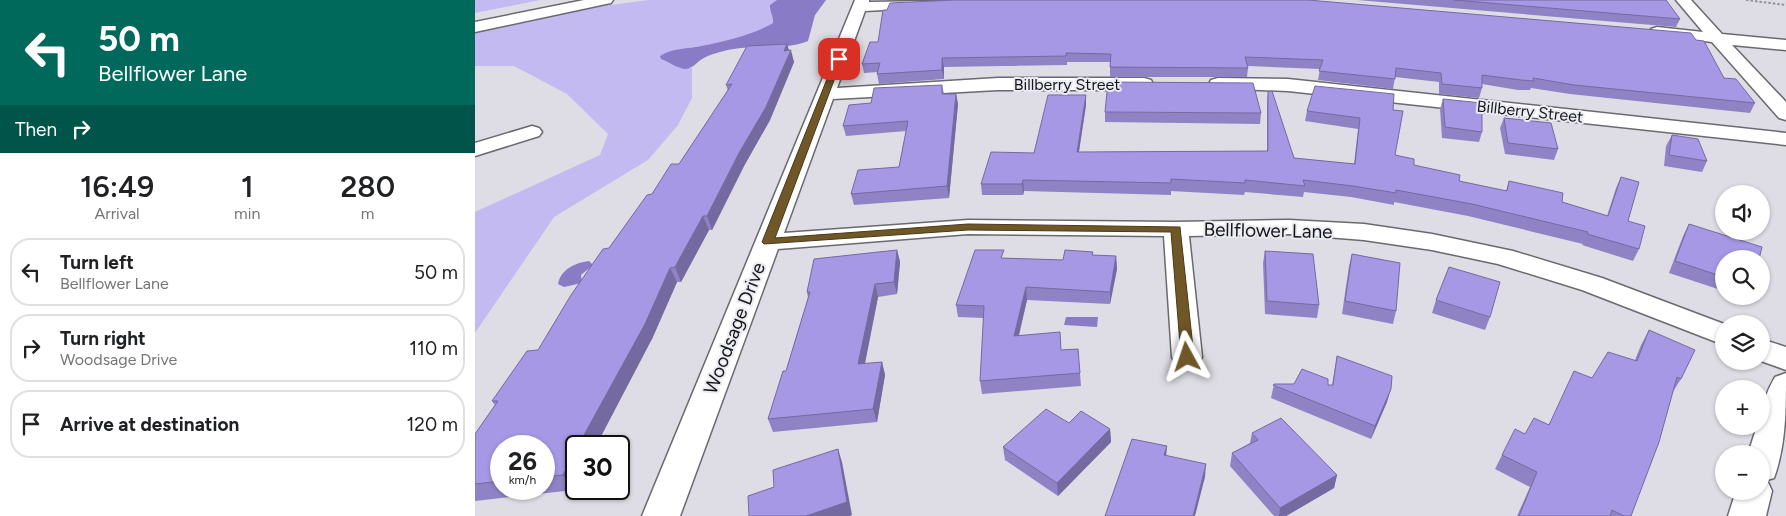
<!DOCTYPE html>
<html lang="en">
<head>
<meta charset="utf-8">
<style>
	:root { --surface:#fff; --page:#f2f2f2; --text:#202124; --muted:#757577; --line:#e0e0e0 }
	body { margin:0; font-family:Figtree,sans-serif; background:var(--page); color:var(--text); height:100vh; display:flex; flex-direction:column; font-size:19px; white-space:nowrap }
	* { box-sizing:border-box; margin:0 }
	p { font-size:16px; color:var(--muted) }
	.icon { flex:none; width:28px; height:28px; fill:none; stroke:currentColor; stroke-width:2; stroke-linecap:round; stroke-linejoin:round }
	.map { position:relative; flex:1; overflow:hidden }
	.details { display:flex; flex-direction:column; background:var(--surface); width:475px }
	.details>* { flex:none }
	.top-card { background:#00695c; color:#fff; overflow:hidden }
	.buttons { position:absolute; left:1240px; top:185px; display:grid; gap:10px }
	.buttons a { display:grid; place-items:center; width:55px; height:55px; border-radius:50%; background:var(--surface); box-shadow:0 1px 4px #0004; font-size:25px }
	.speed { position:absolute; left:15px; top:435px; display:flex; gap:10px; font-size:25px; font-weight:700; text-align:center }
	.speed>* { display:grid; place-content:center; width:65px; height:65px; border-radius:50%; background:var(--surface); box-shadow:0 1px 4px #0004; line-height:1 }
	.speed small { font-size:12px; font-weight:400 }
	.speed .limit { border:2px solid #111; border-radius:8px; background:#fff; color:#111 }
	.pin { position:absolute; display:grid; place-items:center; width:42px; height:42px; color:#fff; margin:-21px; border-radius:10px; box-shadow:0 2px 8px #0006 }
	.me { position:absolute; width:55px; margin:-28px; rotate:355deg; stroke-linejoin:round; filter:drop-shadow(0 0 4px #0008) }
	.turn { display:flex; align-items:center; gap:18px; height:105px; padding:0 15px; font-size:22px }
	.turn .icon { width:65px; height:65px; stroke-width:2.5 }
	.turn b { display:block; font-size:35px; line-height:42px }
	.then { display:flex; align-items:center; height:48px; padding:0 15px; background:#0003; gap:10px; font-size:19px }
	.eta { display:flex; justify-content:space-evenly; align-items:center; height:85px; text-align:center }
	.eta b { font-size:30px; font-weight:600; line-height:35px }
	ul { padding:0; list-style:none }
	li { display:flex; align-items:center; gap:15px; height:68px; margin:0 10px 8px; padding:0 5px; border:2px solid var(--line); border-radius:20px }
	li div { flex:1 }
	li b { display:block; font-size:19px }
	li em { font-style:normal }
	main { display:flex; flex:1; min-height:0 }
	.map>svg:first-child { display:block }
	.green { fill:#c2baf0 }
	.water { fill:#897bc6 }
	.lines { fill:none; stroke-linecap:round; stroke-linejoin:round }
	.minor-casing { stroke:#696970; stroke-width:3 }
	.path { stroke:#939298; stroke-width:2; stroke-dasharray:2.5 2; stroke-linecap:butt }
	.minor { fill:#fff; fill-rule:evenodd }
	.wall { fill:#8f83c5; fill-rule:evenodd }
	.shaded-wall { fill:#746aa0 }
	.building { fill:#a698e5; stroke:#746aa0 }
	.route { fill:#705728; stroke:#49391a }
	.labels { text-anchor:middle; stroke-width:4; stroke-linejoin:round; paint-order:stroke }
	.far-street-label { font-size:16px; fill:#171619; stroke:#ebebf3 }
	.street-label { font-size:19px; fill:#171619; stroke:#ebebf3 }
</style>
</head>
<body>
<main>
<section class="details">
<div class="top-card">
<div class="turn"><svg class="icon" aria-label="left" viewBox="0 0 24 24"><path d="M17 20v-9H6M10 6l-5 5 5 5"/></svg><div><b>50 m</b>Bellflower Lane</div></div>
<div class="then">Then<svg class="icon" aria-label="right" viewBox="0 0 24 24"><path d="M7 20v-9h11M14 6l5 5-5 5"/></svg></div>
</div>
<div class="eta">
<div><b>16:49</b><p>Arrival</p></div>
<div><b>1</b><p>min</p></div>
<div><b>280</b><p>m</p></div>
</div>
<ul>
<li><svg class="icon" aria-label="left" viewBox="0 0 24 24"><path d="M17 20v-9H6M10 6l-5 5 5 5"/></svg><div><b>Turn left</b><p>Bellflower Lane</p></div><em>50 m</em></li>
<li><svg class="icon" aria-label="right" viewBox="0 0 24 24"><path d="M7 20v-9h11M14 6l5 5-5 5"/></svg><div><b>Turn right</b><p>Woodsage Drive</p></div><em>110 m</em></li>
<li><svg class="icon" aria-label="arrive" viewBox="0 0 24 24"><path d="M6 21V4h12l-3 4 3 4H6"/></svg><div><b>Arrive at destination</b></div><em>120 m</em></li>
</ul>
</section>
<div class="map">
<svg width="1311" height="516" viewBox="0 0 1311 516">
	<rect width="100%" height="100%" fill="#dedde5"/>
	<g class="green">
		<path d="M0 0H65L0 13Z"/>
		<path d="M174 0H302L292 10 294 8 299 19 298 23C277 35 250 41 226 46 209 49 200 48 186 59L204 68H217V98L203 125 173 160 79 217 0 333V212L125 155 133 134 92 94 39 66H0V31L81 12Z"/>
	</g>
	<g class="water">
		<path d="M302 0H351L340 15 333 41C306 52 276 43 249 51 241 53 234 55 227 59 221 63 218 68 211 69 203 69 194 62 186 59L185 56C197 48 212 49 226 46 250 41 277 35 298 23 299 16 294 11 295 5Z"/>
		<path d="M114 261 118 265 106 275 107 283 89 287 83 284C86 269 100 263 114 261Z"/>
		<path d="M591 317H623L622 327 589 325Z"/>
	</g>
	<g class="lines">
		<defs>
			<g id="minor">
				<path d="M109 0H138L136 3 131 4 0 32V22Z"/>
				<path d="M380 0H394V2L528 0 526 3 521 4 390 11 362 88 523 78H669L676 80 678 84 676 88 669 90H523L358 99 309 233 493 220 701 222 814 220 889 224 957 234 1038 251 1127 278 1249 324V345L1107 290 1023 264 957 250 889 240 814 234 714 236 727 357 723 365 712 368 701 365 697 357 689 236 493 234 303 249 205 516H167Z"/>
				<path d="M1201 0H1216L1247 34 1311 40V50L1257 45 1311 102V120L1304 118 1237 42 1176 35 1174 32 1176 29 1182 27 1228 32Z"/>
				<path d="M743 78 813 79 1311 133V145L813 91 736 88 734 84 736 80Z"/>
				<path d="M57 126 64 128 67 132 64 136 0 156V143Z"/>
				<path d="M1286 339 1311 347V370L1286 361Z"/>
				<path d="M1311 373C1311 409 1311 445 1299 478L1292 480 1297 491 1291 516H1253L1261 491H1286V454H1273L1282 426H1286C1286 409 1291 392 1300 377Z"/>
			</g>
		</defs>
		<use href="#minor" class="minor-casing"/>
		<path class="path" d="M1271 0 1311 5"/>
		<use href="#minor" class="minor"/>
	</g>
	<g class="wall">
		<path d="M480 0 1249 78 1280 103 1275 113 1095 94 1056 88 1055 90H1043L1007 84V88L1004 98 964 94V82L920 77 918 89 843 80 845 69 773 66V68L772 77H635V62H592V65L469 67V79L404 84 402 74 403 72 389 73 387 64 403 42Z"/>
		<path d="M882 0H1191L1205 19 1201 27Z"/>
		<path d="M314 51 319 62 295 120 269 166 237 230H234L206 282H202L177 339 101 446V485L99 490 0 501V434L20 405 17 401 63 350 134 248 177 194 204 164 253 91 251 85ZM26 446H69V489H26Z"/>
		<path d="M467 85 469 94H481L483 104 474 198 379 205 376 194 424 167 431 131 371 136 368 126 396 103Z"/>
		<path d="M793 92 819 158 879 164 883 129 830 121 832 111 918 110 920 155 939 165 984 181 1031 191 1034 181 1087 202 1132 216 1141 188 1146 177 1153 221 1164 249 1158 261 1107 245 1108 244 993 216 919 202V205L876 197 829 192 828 197 770 192 769 195 696 191V195L549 191 548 195H507L506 184 559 153 611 95V105L604 152 792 151V102Z"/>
		<path d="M968 99 1007 132 1004 142 967 138 965 109Z"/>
		<path d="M630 112 786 113 785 124 630 122Z"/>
		<path d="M1029 118 1083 149 1079 160 1030 154 1025 128Z"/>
		<path d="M1197 135 1232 161 1227 172 1189 166 1191 146Z"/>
		<path d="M1214 224 1249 259V291L1194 273 1208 236Z"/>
		<path d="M422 250 425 262 422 294 403 297 390 364 407 362 410 375 402 422 298 432 293 419 311 371 333 298 332 292Z"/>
		<path d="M790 251 844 305 842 318 790 314 788 263Z"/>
		<path d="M877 254 921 311 918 324 867 314 874 266Z"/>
		<path d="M618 255 641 256 642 269 635 304 552 300 544 336 586 350 603 349 606 386 507 394 505 381 509 318 483 317 481 305 529 258 588 260Z"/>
		<path d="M1263 296H1272L1270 299Z"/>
		<path d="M961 300 1015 317 1010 330 957 313Z"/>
		<path d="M1174 330 1206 379 1197 393 1156 516H1042L1055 487 1020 469 1027 455 1050 434 1074 424 1117 378 1160 360 1166 345Z"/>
		<path d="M862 356 912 402 896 439 796 398 799 384 857 385Z"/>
		<path d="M594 423 635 429 636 442 583 496 530 460 528 447Z"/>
		<path d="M777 433 862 475 859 488 811 516H799L755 466 757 453 775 443Z"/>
	</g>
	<g class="shaded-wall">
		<path d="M312 44 315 53 316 50 319 62 295 120 269 166 237 230 232 216Z"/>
		<path d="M467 58 469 67V79L467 70Z"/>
		<path d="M481 94 483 104 474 198 472 186Z"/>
		<path d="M611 95V105L602 163V152Z"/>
		<path d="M548 180 549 191 548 195 547 184Z"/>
		<path d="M228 216 234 230 206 282 200 267Z"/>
		<path d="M422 250 425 262 422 294 419 282Z"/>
		<path d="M641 256 642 269 635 304V292Z"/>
		<path d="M195 268 202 282 177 339 121 446H103Z"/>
		<path d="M400 284 403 297 387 377 383 364Z"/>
		<path d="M551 287 552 300 540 349 539 336Z"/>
		<path d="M407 362 410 375 402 422 398 409Z"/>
		<path d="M916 389 912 402 896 439 900 426Z"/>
		<path d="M635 429 636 442 583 496 582 483Z"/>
		<path d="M692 446 691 459 689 455Z"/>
		<path d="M363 449 367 462 377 515 375 516H331Z"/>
		<path d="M101 450V485L99 490 88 475Z"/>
		<path d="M731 464 730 477 720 516H718Z"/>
		<path d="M862 475 859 488 811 516H804L805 508Z"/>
	</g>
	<g class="building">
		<path d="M480 0H833L1216 33 1221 40 1229 41 1249 78 1261 79 1280 103 1099 85 1058 78 1059 81 1046 80 1007 75V88L967 84 966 73 921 68 920 79 844 71 848 60 770 57 773 68 635 67 636 54 591 53V56L467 58V70L402 74 405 63 387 64 395 42H403L408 10H412L415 3Z"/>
		<path d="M979 0H1191L1205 19Z"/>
		<path d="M312 44 309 51 316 50 291 107 264 153 232 216H228L200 267 195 268 170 324 103 446H101V450L88 475 69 477V446H26V481L0 484V434L23 401H17L52 351 63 350 96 295 128 249 134 248 172 195 177 194 196 164H204L257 84 251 85 272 46Z"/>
		<path d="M633 82 778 83 786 113 630 112Z"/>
		<path d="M467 85V94H481L472 186 376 194 383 170 424 167 433 121 368 126 374 105 396 103 399 88Z"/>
		<path d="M840 86 919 94 918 110 928 111 920 155 939 159V165L985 175 984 181 1032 191 1034 181 1088 193 1087 202 1133 216 1146 177 1164 182 1153 221 1170 226 1164 249 1112 234 1113 232 997 204 921 190V193L878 186 828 180 830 186 770 180V183L696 179V183L548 180 547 184H506L516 152 559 153 573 95H611L602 152 793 151V92L797 91 819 158 880 164 885 118 832 111Z"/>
		<path d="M968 99 1007 103V132L970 127Z"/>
		<path d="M1029 118 1076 123 1083 149 1033 143Z"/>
		<path d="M1197 135 1223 139 1232 161 1194 155Z"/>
		<path d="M1214 224 1287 247 1284 259H1249V277L1200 261Z"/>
		<path d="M422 250 419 282 400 284 383 364 407 362 398 409 293 419 308 371H311L335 292H332L339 259Z"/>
		<path d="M500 250H529L526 258 588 260 590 250 618 252 617 255 641 256 635 292 551 287 539 336 585 332 586 350 603 349 605 373 505 381 509 306 481 305Z"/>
		<path d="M790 251 838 254 844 305 792 301Z"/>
		<path d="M877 254 925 263 921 311 870 301Z"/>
		<path d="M974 267 1025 282 1015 317 961 300Z"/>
		<path d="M1174 330 1220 350 1206 379 1202 377 1184 442 1156 516H1149L1137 510 1135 516H1044L1062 472 1027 455 1040 429 1050 434 1059 418 1074 425 1099 371 1117 378 1133 352 1162 361Z"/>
		<path d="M862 356 917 376 916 389 900 426 798 385 799 384H819L827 369 853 379V385H858Z"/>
		<path d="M571 409 594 423 606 411 635 429 582 483 528 447Z"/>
		<path d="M806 418 862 475 805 508 757 453 783 440 777 433Z"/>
		<path d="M657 439 692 446 689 455 731 464 718 516H630Z"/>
		<path d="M363 449 372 502 331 516H274L273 496 299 487 298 470Z"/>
	</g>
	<path class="route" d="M364 57 367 59 300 238 493 224 705 227 719 357 717 360H708L706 357 696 232 493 230 289 244 287 242 360 59Z"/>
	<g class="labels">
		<g class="far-street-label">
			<text x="592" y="90">Billberry Street</text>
			<text transform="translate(1055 111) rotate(6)" y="6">Billberry Street</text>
		</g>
		<g class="street-label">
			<text transform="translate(793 230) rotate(1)" y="7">Bellflower Lane</text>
			<text transform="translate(259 328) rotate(-69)" y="7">Woodsage Drive</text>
		</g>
	</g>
</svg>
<div class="buttons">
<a><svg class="icon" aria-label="sound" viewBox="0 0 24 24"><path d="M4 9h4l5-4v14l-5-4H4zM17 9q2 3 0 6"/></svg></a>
<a><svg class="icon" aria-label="search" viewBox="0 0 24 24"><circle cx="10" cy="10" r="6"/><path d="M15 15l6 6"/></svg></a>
<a><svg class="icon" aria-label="layers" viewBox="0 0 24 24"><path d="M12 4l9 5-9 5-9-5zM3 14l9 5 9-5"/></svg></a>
<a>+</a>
<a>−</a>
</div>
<div class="speed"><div>26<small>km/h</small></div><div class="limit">30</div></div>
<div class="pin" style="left:364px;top:59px;background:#d93025"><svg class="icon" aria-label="arrive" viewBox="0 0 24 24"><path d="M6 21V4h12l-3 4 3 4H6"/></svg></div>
<svg class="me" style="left:712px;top:357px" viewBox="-20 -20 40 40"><path d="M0-17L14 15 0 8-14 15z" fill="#705728" stroke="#fff" stroke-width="4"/></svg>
</div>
</main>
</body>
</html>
